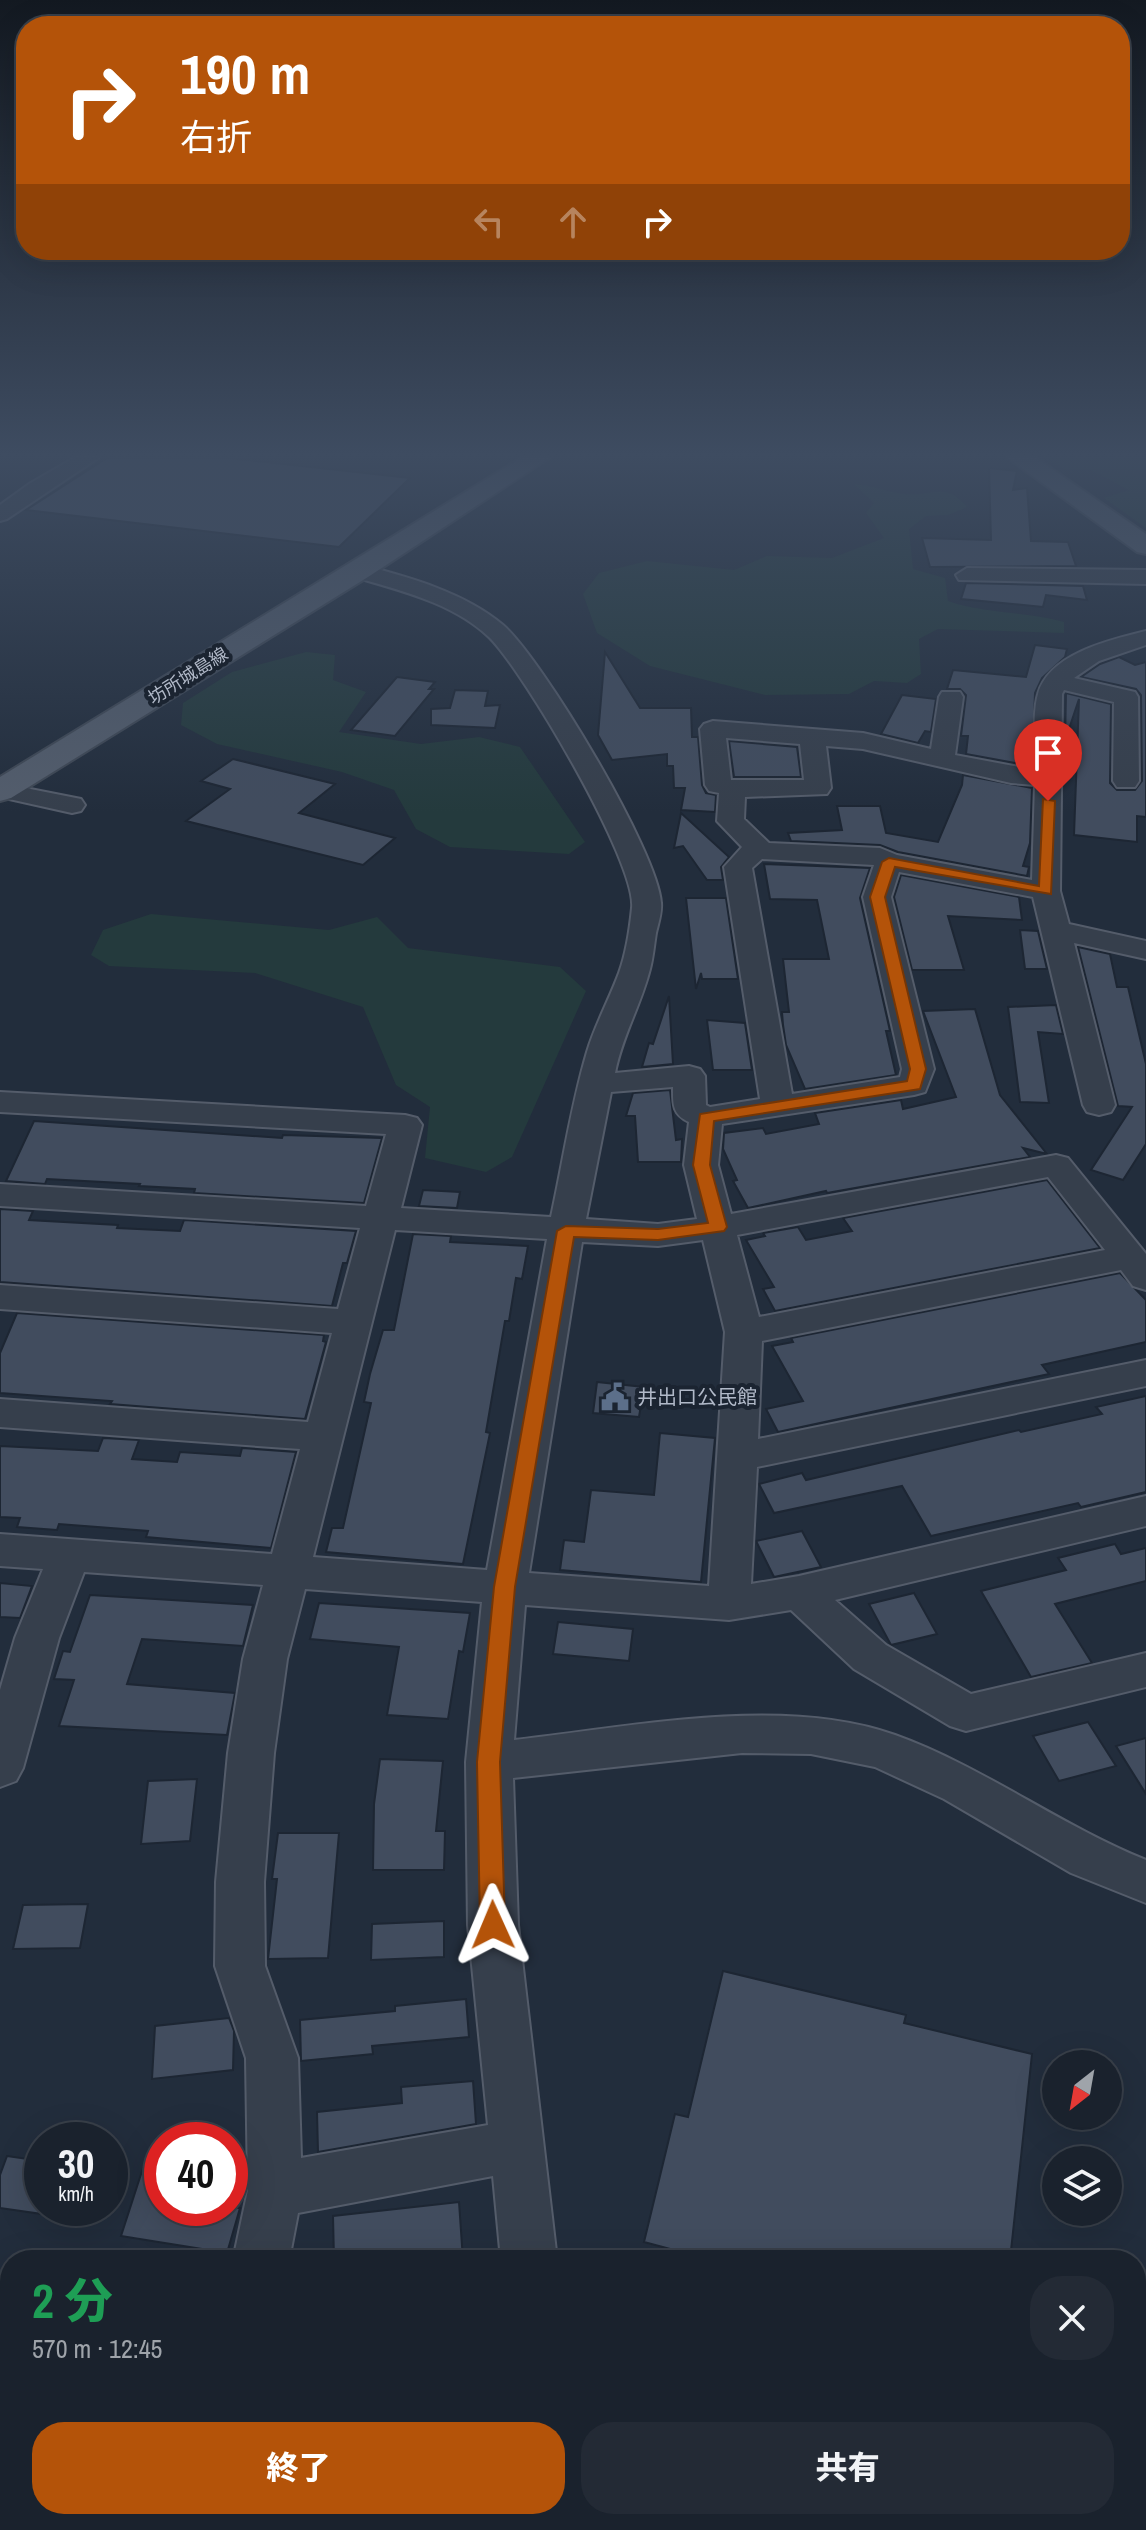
<!DOCTYPE html>
<html lang="ja">
<head>
<meta charset="utf-8">
<style>
	:root { --surface:#1a222d; --page:#232a35; --text:#f1f3f6; --muted:#9fa4aa; --line:#383f49; --accent:#b45309 }
	body { margin:0; font-family:"Archivo Narrow","Noto Sans JP",sans-serif; background:var(--page); color:var(--text); height:100vh; display:flex; flex-direction:column; font-size:30px; white-space:nowrap }
	* { box-sizing:border-box; margin:0 }
	p { font-size:26px; color:var(--muted) }
	.icon { flex:none; width:44px; height:44px; fill:none; stroke:currentColor; stroke-width:2; stroke-linecap:round; stroke-linejoin:round }
	.map { position:relative; flex:1; overflow:hidden }
	.sheet { position:absolute; left:0px; top:2250px; width:1146px; height:280px; display:flex; flex-direction:column; background:var(--surface); border-radius:32px 32px 0 0; box-shadow:0 8px 32px #0002,0 0 0 2px var(--line) }
	.sheet>* { flex:none }
	.guide { position:absolute; left:16px; top:16px; width:1114px; height:244px; border-radius:32px; box-shadow:0 8px 32px #0002,0 0 0 2px var(--line); background:#b45309; color:#fff; overflow:hidden }
	.needle { width:52px; rotate:211deg }
	.tools { position:absolute; left:1042px; top:2050px; display:grid; gap:16px }
	.tools a { display:grid; place-items:center; width:80px; height:80px; border-radius:50%; background:var(--surface); box-shadow:0 8px 32px #0002,0 0 0 2px var(--line); font-size:40px }
	.speed { position:absolute; left:24px; top:2122px; display:flex; gap:16px; font-size:40px; font-weight:700; text-align:center }
	.speed>* { display:grid; place-content:center; width:104px; height:104px; border-radius:50%; background:var(--surface); box-shadow:0 8px 32px #0002,0 0 0 2px var(--line); line-height:1 }
	.speed small { font-size:20px; font-weight:400 }
	.speed .limit { border:12px solid #d22; background:#fff; color:#111 }
	.pin { position:absolute; display:grid; place-items:center; width:68px; height:68px; color:#fff; margin:-82px -34px; border-radius:50% 50% 50% 0; rotate:-45deg; box-shadow:0 0 8px #0007 }
	.pin .icon { rotate:45deg }
	.me { position:absolute; width:88px; margin:-44px; rotate:359deg; stroke-linejoin:round; filter:drop-shadow(0 0 6px #0008) }
	.turn { display:flex; align-items:center; gap:28px; height:168px; padding:0 32px; font-size:36px }
	.turn .icon { width:104px; height:104px; stroke-width:2.5 }
	.turn b { display:block; font-size:56px; line-height:68px }
	.lanes { display:flex; align-items:center; height:76px; padding:0 32px; background:#0003; justify-content:center; gap:40px; direction:ltr }
	.lanes .off { opacity:.35 }
	.round { display:grid; place-items:center; flex:none; width:84px; height:84px; border-radius:32px; background:var(--page) }
	.overview { display:flex; align-items:center; justify-content:space-between; height:136px; padding:0 32px }
	h1 { font-size:48px; font-weight:800; line-height:60px; color:#1e9e55 }
	.button { display:flex; gap:16px; margin-top:auto; padding:16px 32px }
	.button a { flex:1; height:92px; border-radius:32px; background:var(--accent); color:#fff; font-size:32px; font-weight:800; line-height:92px; text-align:center }
	.button a+a { background:var(--page); color:var(--text) }
	.map>svg:first-child { display:block }
	.green { fill:#243a3d }
	.building { fill:#414c5e; stroke:#1d2633; stroke-width:2 }
	.lines { fill:none; stroke-linecap:round; stroke-linejoin:round }
	.minor-casing { stroke:#545c6a; stroke-width:4 }
	.major-casing { stroke:#3f4855; stroke-width:4 }
	.minor { fill:#363f4c; fill-rule:evenodd }
	.major { fill:#535d6c; fill-rule:evenodd }
	.route { fill:#b45309; stroke:#753606; stroke-width:2 }
	.labels { text-anchor:middle; stroke-width:8; stroke-linejoin:round; paint-order:stroke }
	.far-street-label { font-size:18px; fill:#b1b9c8; stroke:#1b2431 }
	.poi-label { font-size:20px; fill:#b1b9c8; stroke:#1b2431; text-anchor:start }
</style>
</head>
<body>
<div class="map">
<svg width="1146" height="2530" viewBox="0 0 1146 2530">
	<rect width="100%" height="100%" fill="#222d3c"/>
	<g class="green">
		<path d="M1048 458H1146V528L1104 498 1129 490 1089 469 1065 470Z"/>
		<path d="M854 484C871 485 887 492 904 494 932 497 945 480 967 507L948 515 926 516 909 529 913 569 945 578 948 601C986 614 1025 611 1064 622V633L938 629 919 639 921 674 907 683 874 681 849 694 765 695 650 666 597 633 583 594 599 573 647 561 734 570 767 556 832 558 884 538 866 513 874 503Z"/>
		<path d="M306 652 335 655 333 680 366 692 339 732 421 744 479 737 520 747 585 842 569 854 450 847 416 829 394 790 342 772 217 744 181 725 183 703 232 672Z"/>
		<path d="M151 914 329 930 377 917 408 948 560 967 586 991 512 1157 486 1172 425 1158 430 1107 396 1085 363 1007 255 973 109 966 91 955 103 930Z"/>
	</g>
	<g class="building">
		<path d="M107 458H228L410 478 339 547 26 510Z"/>
		<path d="M989 468 1017 471 1013 490 1027 488 1031 541 1068 542 1076 566 930 567 922 538 991 540Z"/>
		<path d="M966 583 1083 586 1087 600 1046 595 1043 607 961 599Z"/>
		<path d="M1035 645 1067 649 1065 657 1042 678 1035 693 1032 766 966 754 968 736H961L966 695 960 689H947L953 670 1026 677Z"/>
		<path d="M605 652 640 708H691L692 737H698L702 785 706 793 716 795 715 812 681 810 685 788H674L673 766H667V754L612 760 598 735Z"/>
		<path d="M1119 657 1135 665 1146 662V817L1137 816V842L1074 835 1079 699 1065 741 1066 693 1111 704 1110 783 1117 790H1135L1142 781 1141 695 1136 689 1081 677 1100 664Z"/>
		<path d="M397 677 435 682 429 689H434L395 736 351 730Z"/>
		<path d="M455 690 488 691 485 706 500 705 495 728 431 725V709L450 708Z"/>
		<path d="M902 695 936 699 931 732 925 731 918 743 881 734Z"/>
		<path d="M729 741 797 747 801 777H734Z"/>
		<path d="M233 759 335 784 299 813 395 838 363 865 186 821 230 789 201 781Z"/>
		<path d="M963 775 1032 788 1030 843 1023 866 1029 867 1027 876 898 852 880 845 791 841 788 833 842 830 837 806H880L886 833 938 842 962 785Z"/>
		<path d="M681 813 729 857 721 867 723 880H707L683 846 674 848Z"/>
		<path d="M764 864 870 868 860 898 890 1031H886L896 1075 805 1089 786 1045 783 1025 782 1012H789L783 959H829L817 900 770 899Z"/>
		<path d="M901 875 1019 897 1022 920 948 916 964 970H912L894 897Z"/>
		<path d="M686 898H726L738 979H702L701 973 696 989Z"/>
		<path d="M1020 930 1038 931 1047 969H1025Z"/>
		<path d="M1078 947 1110 954 1117 987H1128L1146 1064V1144L1123 1180 1091 1170 1132 1107 1118 1106Z"/>
		<path d="M669 996 673 1064 642 1067 649 1043 653 1044Z"/>
		<path d="M1056 1005 1063 1034 1038 1032 1049 1103 1020 1102 1008 1007Z"/>
		<path d="M975 1009 1000 1095 1047 1154 1023 1148 1030 1157 827 1193 826 1191 748 1208 733 1181 737 1180 723 1149 724 1133 763 1128 766 1134 819 1124 815 1113 901 1100 903 1109 956 1097 923 1011Z"/>
		<path d="M707 1020 745 1023 752 1070H713Z"/>
		<path d="M670 1090 676 1140 682 1139 681 1162H638L635 1116H626L633 1093Z"/>
		<path d="M34 1121 282 1138 283 1135 382 1138 364 1203 194 1193 195 1189 139 1186 140 1184 47 1179 45 1184 6 1181Z"/>
		<path d="M1047 1180 1100 1248 775 1311 763 1289 774 1287 746 1240 765 1236 763 1233 798 1227 806 1240 852 1231 843 1218Z"/>
		<path d="M423 1190 460 1192 457 1208 419 1206Z"/>
		<path d="M0 1209 33 1211 29 1220 118 1225 117 1228 180 1231 184 1220 356 1231 347 1263H343L332 1306 0 1282Z"/>
		<path d="M413 1234 451 1236 450 1242 528 1246 522 1279 516 1278 509 1321H505L486 1432 490 1433 463 1564 326 1552 332 1528H343L371 1403 364 1402 370 1374 383 1330H394Z"/>
		<path d="M1120 1273 1146 1300V1342L1042 1365 1049 1374 778 1432 766 1409 803 1401 772 1346 793 1342 791 1338Z"/>
		<path d="M17 1313 324 1335 323 1341 326 1342 305 1419 110 1404 112 1401 0 1393V1353Z"/>
		<path d="M597 1382 644 1387 639 1417 593 1413Z"/>
		<path d="M1146 1396V1492L1081 1507 1078 1503 931 1536 902 1486 774 1513 759 1484 802 1473 806 1480 1019 1430 1021 1432 1102 1414 1096 1407Z"/>
		<path d="M660 1433 715 1438 701 1582 560 1570 564 1540 584 1542 591 1490 654 1495Z"/>
		<path d="M103 1438 139 1440 132 1459 177 1462 180 1452 240 1456 242 1448 296 1452 271 1548 146 1537 148 1531 59 1524 57 1530 17 1527 20 1518 0 1517V1446L98 1451Z"/>
		<path d="M802 1531 821 1567 774 1577 756 1541Z"/>
		<path d="M1115 1544 1121 1554 1146 1548V1581L1055 1604 1092 1663 1031 1677 981 1591 1066 1570 1058 1558Z"/>
		<path d="M0 1583 32 1586 20 1618 0 1617Z"/>
		<path d="M914 1593 937 1634 891 1645 869 1604Z"/>
		<path d="M90 1595 253 1605 243 1646 142 1639 127 1684 235 1693 227 1735 59 1726 74 1680 54 1679 63 1651 70 1652Z"/>
		<path d="M319 1603 470 1613 463 1652 459 1651 448 1719 387 1715 399 1647 310 1639Z"/>
		<path d="M558 1622 633 1629 629 1661 553 1654Z"/>
		<path d="M1088 1722 1116 1766 1059 1781 1033 1736Z"/>
		<path d="M1146 1738V1794L1116 1746Z"/>
		<path d="M380 1759 443 1761 436 1831H445L444 1870H373L374 1804Z"/>
		<path d="M197 1779 190 1841 141 1844 148 1781Z"/>
		<path d="M278 1833H339L328 1958 268 1959 277 1879H272Z"/>
		<path d="M88 1904 80 1948 13 1949 23 1905Z"/>
		<path d="M444 1921V1957L371 1960 372 1924Z"/>
		<path d="M723 1971 906 2015 904 2023 1032 2054 1010 2260H699L700 2257 644 2242 675 2114 688 2117Z"/>
		<path d="M466 1999 469 2037 372 2046 373 2054 301 2061 300 2020 395 2011V2006Z"/>
		<path d="M229 2018 234 2031 233 2070 152 2079 155 2026Z"/>
		<path d="M473 2081 476 2124 318 2152 317 2112 402 2103 401 2087Z"/>
		<path d="M7 2156 42 2161V2214L0 2208V2175Z"/>
		<path d="M143 2168 162 2171V2208H240L227 2253 121 2236Z"/>
		<path d="M459 2202 463 2260H334L333 2216Z"/>
	</g>
	<g class="lines">
		<defs>
			<g id="minor">
				<path d="M74 458H98L7 519 0 521V505L29 484Z"/>
				<path d="M359 564C408 577 464 592 503 625 543 660 658 852 661 903 662 913 658 924 656 933 654 945 653 958 650 969 641 1005 622 1036 615 1073L689 1066 700 1069 705 1076 706 1105 710 1107 760 1099 724 867 742 847 717 821 719 793 709 791 705 785 700 729 704 724 713 721 863 733 931 749 939 697 942 692H960L963 697 955 755 1035 770C1036 749 1032 714 1038 694 1049 654 1109 640 1146 631V645L1099 661 1074 678 1135 692 1138 697 1139 781 1135 787H1117L1113 781 1114 702 1064 690 1062 694 1060 891 1069 924 1146 941V959L1074 943 1115 1105 1111 1112 1099 1115 1087 1112 1083 1105 1033 897 899 872 891 897 934 1069 925 1092 914 1095 722 1124 718 1165 731 1214 1056 1155 1068 1158 1146 1254V1290L1133 1286 1121 1270 762 1341 758 1439 1146 1360V1386L757 1467 751 1584 799 1576 1146 1496V1526L835 1600 886 1645 971 1694 1146 1653V1687L966 1731 950 1726 854 1669 791 1610 729 1620 525 1605 514 1740C632 1727 782 1695 895 1735 984 1767 1059 1825 1146 1860V1903L1071 1873 944 1799 875 1767 811 1754 742 1753 513 1778 518 1925 557 2260H501L493 2176 298 2213 289 2260H233L248 2190 246 2058 215 1966 216 1882 228 1753 243 1659 263 1585 84 1572 59 1638 23 1768 16 1781 0 1787V1690L15 1638 43 1569 0 1566V1534L272 1554 300 1449 0 1427V1399L308 1422 332 1333 0 1309V1285L338 1309 360 1228 0 1206V1184L366 1206 386 1134 0 1112V1092L405 1115 417 1118 422 1125 401 1208 551 1217C563 1162 571 1105 587 1052 595 1025 609 1000 619 973 626 954 630 928 632 908 637 863 523 670 489 637 452 602 398 590 351 576L348 571ZM726 738 800 744 804 780H731ZM826 746 863 749 1011 783 1035 785 1032 880 897 855 880 848 769 843 744 819 745 797 827 794 831 788ZM762 859 874 865 863 897 902 1069 900 1077 792 1094 752 868ZM673 1087C673 1104 672 1114 689 1122L684 1165 697 1219 658 1224 586 1219 611 1092ZM1048 1177 1105 1250 759 1317 737 1235ZM395 1230 547 1239 487 1570 313 1557ZM703 1240 725 1332 709 1586 529 1573 582 1242 658 1246ZM305 1589 482 1602 466 1762 468 1925 488 2125 301 2158 298 2058 265 1966 264 1882 274 1753 287 1659Z"/>
				<path d="M967 568 1146 570V584L959 580 956 575Z"/>
				<path d="M0 783 81 799 85 805 81 811 72 813 0 797Z"/>
				<rect x="231" y="2520" width="62" height="10"/>
				<rect x="507" y="2520" width="62" height="10"/>
			</g>
			<g id="major">
				<path d="M521 458H549L368 577 11 798 0 801V777Z"/>
				<path d="M1008 458H1036L1146 534V554L1137 552Z"/>
			</g>
		</defs>
		<use href="#minor" class="minor-casing"/>
		<use href="#major" class="major-casing"/>
		<use href="#minor" class="minor"/>
		<use href="#major" class="major"/>
	</g>
	<linearGradient id="sky" x2="0" y2="1"><stop stop-color="#131921"/><stop offset="0.56" stop-color="#3e4c61"/><stop offset="1" stop-color="#3e4c61" stop-opacity="0"/></linearGradient>
	<rect width="1146" height="812" fill="url(#sky)"/>
	<path class="route" d="M1043 799 1055 801 1051 894 895 867 885 897 926 1069 920 1089 714 1121 710 1165 727 1227 724 1231 658 1240 574 1237 515 1587 500 1762 505 1925 501 1933 493 1936 484 1933 480 1925 477 1762 494 1587 557 1231 566 1226 658 1229 708 1223 693 1165 700 1114 907 1081 910 1069 870 897 882 862 889 858 1039 886Z"/>
	<defs>
		<symbol id="civic-bare" viewBox="-9 -9 18 18"><path d="M-.6-6.5H3V-4.5H.6V-3L4-1V1h2V6H-6V1h2V-1L-.6-3ZM-1.2 2.5V6h2.4V2.5Z" fill="#5c6f8a" stroke="#1b2431" stroke-width="2.5" paint-order="stroke"/></symbol>
	</defs>
	<g fill-rule="evenodd">
		<use href="#civic-bare" x="595" y="1377" width="40" height="40"/>
	</g>
	<g class="labels">
		<g class="far-street-label">
			<text transform="translate(188 676) rotate(-32)" y="6">坊所城島線</text>
		</g>
		<g class="poi-label">
			<text x="637" y="1404">井出口公民館</text>
		</g>
	</g>
</svg>
<div class="tools">
<a><svg class="needle" viewBox="-14 -14 28 28"><path d="M0-13l5 13h-10z" fill="#e53935"/><path d="M0 13l5-13h-10z" fill="#9fa4aa"/></svg></a>
<a><svg class="icon" aria-label="layers" viewBox="0 0 24 24"><path d="M12 4l9 5-9 5-9-5zM3 14l9 5 9-5"/></svg></a>
</div>
<div class="speed"><div>30<small>km/h</small></div><div class="limit">40</div></div>
<div class="pin" style="left:1048px;top:801px;background:#d93025"><svg class="icon" aria-label="arrive" viewBox="0 0 24 24"><path d="M6 21V4h12l-3 4 3 4H6"/></svg></div>
<svg class="me" style="left:493px;top:1925px" viewBox="-20 -20 40 40"><path d="M0-17L14 15 0 8-14 15z" fill="#b45309" stroke="#fff" stroke-width="4"/></svg>
<div class="guide">
<div class="turn"><svg class="icon" aria-label="right" viewBox="0 0 24 24"><path d="M7 20v-9h11M14 6l5 5-5 5"/></svg><div><b>190 m</b>右折</div></div>
<div class="lanes"><svg class="icon off" aria-label="left" viewBox="0 0 24 24"><path d="M17 20v-9H6M10 6l-5 5 5 5"/></svg><svg class="icon off" aria-label="ahead" viewBox="0 0 24 24"><path d="M12 20V5M6 11l6-6 6 6"/></svg><svg class="icon" aria-label="right" viewBox="0 0 24 24"><path d="M7 20v-9h11M14 6l5 5-5 5"/></svg></div>
</div>
<section class="sheet">
<div class="overview"><div><h1>2 分</h1><p>570 m · 12:45</p></div><a class="round"><svg class="icon" aria-label="close" viewBox="0 0 24 24"><path d="M6 6l12 12M18 6L6 18"/></svg></a></div>
<div class="button"><a>終了</a><a>共有</a></div>
</section>
</div>
</body>
</html>
